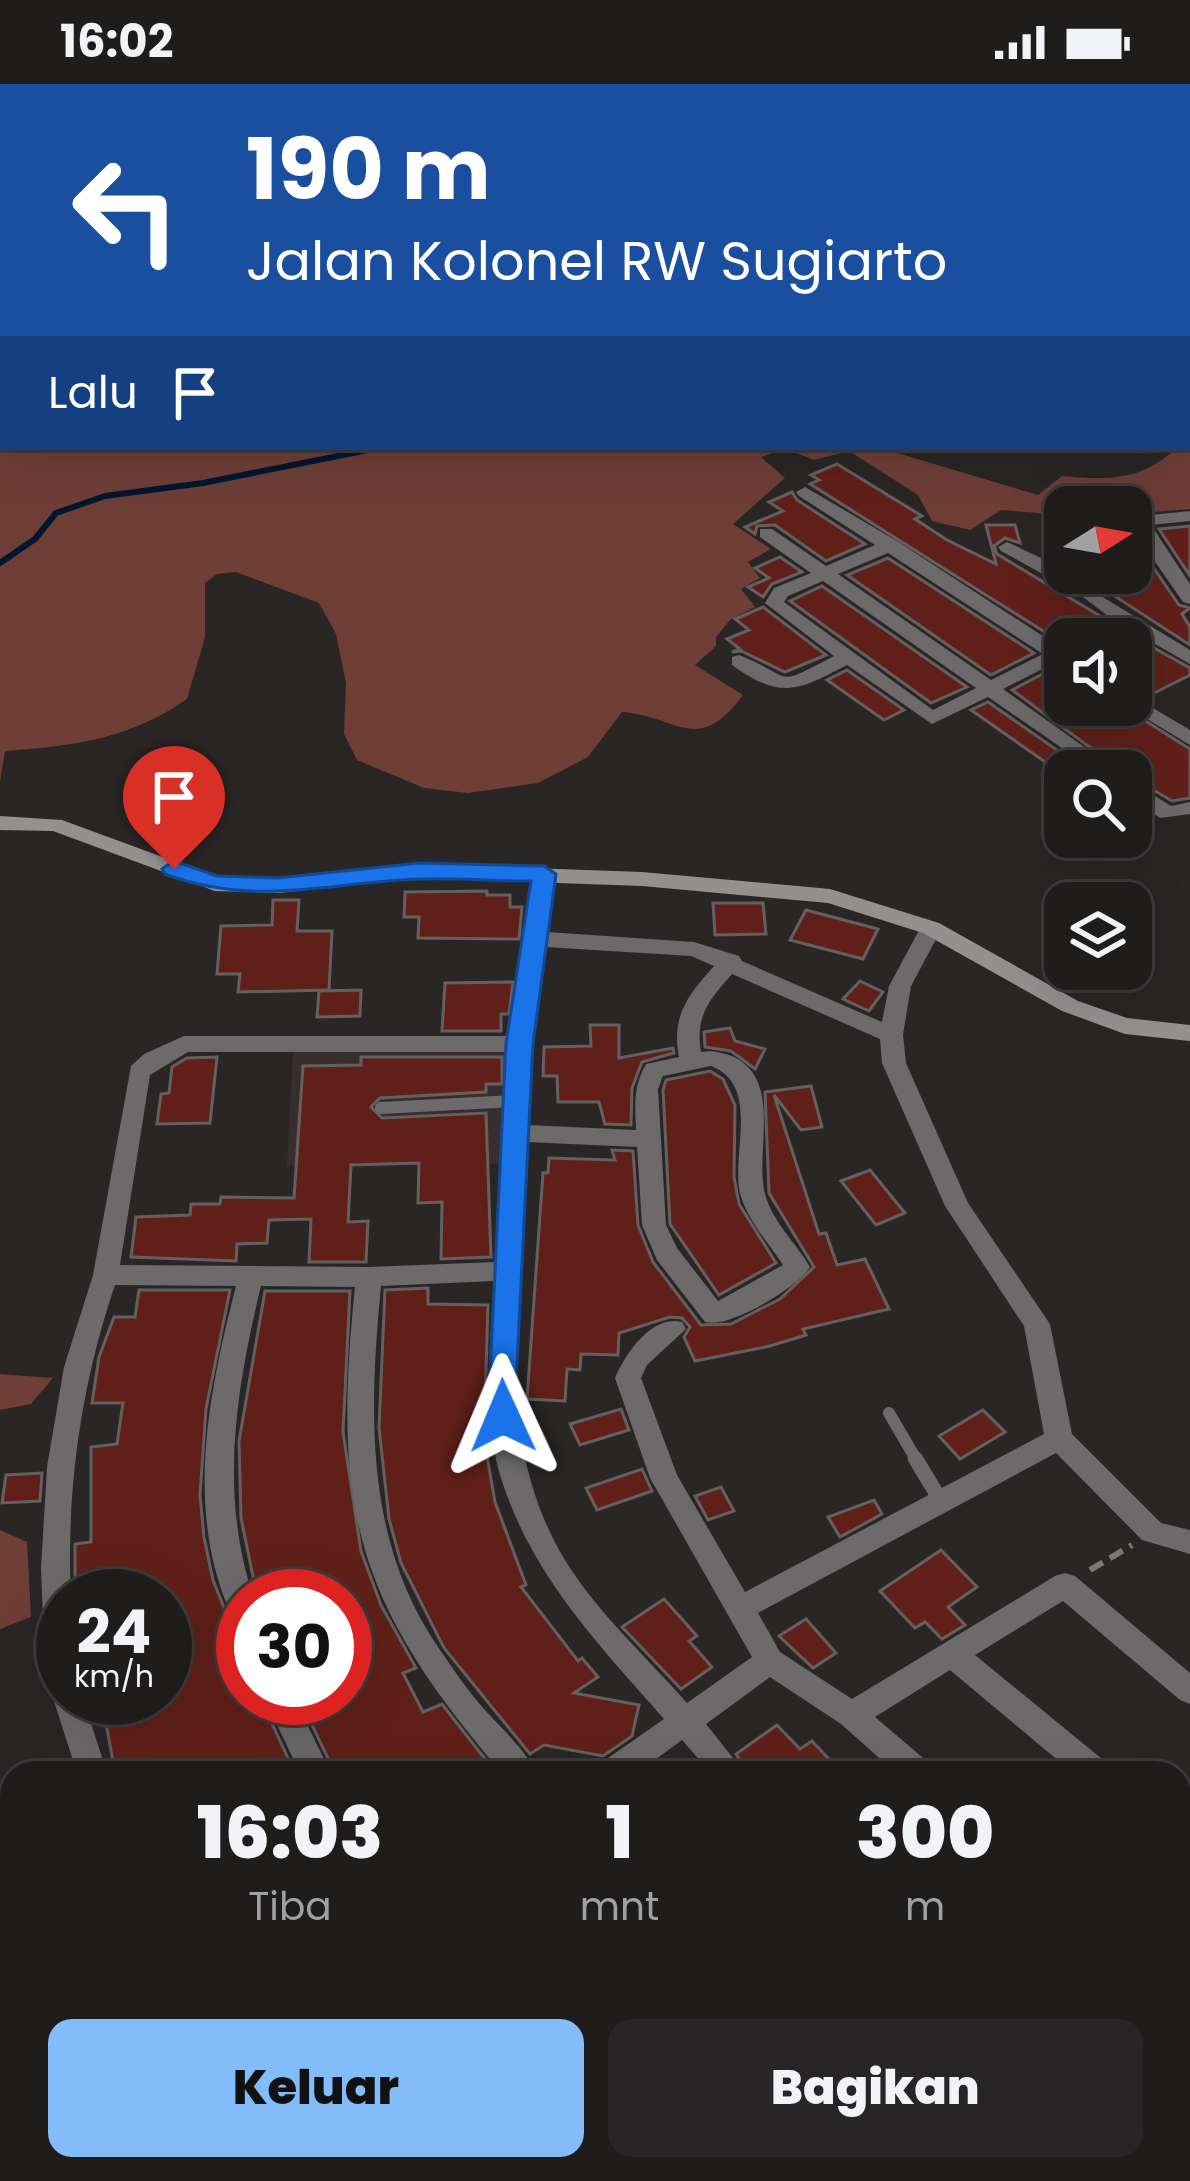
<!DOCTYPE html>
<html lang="id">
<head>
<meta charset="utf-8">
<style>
	:root { --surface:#1f1c1c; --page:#272525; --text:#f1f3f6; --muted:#a1a1a3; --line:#3c3a3b; --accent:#82bcfa }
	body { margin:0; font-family:Poppins,sans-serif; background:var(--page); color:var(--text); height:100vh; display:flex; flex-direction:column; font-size:45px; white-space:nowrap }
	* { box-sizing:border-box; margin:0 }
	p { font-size:39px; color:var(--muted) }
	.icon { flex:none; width:66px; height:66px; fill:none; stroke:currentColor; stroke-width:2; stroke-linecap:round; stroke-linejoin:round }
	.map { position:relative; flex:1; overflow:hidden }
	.details { position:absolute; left:0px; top:1677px; width:1191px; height:420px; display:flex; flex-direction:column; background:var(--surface); border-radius:36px 36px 0 0; box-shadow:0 12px 48px #0002,0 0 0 3px var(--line) }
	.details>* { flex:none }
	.top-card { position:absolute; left:0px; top:0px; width:1191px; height:366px; box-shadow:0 12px 48px #0002,0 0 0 3px var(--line); background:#1a4fa0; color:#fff; overflow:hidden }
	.needle { width:78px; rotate:79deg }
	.tools { position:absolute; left:1044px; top:402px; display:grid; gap:24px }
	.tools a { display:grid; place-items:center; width:108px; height:108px; border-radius:24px; background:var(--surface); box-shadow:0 12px 48px #0002,0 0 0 3px var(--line); font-size:60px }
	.speed { position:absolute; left:36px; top:1485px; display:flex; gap:24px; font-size:60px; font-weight:700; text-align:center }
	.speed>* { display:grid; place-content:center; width:156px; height:156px; border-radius:50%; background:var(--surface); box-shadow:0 12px 48px #0002,0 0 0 3px var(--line); line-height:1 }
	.speed small { font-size:30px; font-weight:400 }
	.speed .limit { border:18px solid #d22; background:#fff; color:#111 }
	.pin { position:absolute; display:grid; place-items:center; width:102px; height:102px; color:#fff; margin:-123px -51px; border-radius:50% 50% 50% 0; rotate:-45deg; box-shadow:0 0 12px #0007 }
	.pin .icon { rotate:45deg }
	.me { position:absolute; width:132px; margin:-66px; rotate:359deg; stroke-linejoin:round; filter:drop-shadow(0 0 9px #0008) }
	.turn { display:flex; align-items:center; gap:42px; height:252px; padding:0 48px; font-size:54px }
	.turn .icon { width:156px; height:156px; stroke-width:2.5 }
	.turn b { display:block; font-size:84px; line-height:102px }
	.then { display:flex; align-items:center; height:114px; padding:0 48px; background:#0003; gap:24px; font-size:45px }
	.eta { display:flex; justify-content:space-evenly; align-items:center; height:204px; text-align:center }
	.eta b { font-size:72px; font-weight:800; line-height:84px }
	.action { display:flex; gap:24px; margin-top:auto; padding:24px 48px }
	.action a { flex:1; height:138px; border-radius:24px; background:var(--accent); color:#111; font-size:48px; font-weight:800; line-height:138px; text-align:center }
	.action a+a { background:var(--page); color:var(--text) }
	.status { display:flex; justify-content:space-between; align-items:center; height:84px; padding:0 60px; background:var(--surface); direction:ltr }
	.status svg { height:33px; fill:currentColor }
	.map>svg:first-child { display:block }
	.built { fill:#372e2d }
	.green { fill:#6e3e37 }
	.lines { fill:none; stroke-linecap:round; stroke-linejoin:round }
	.stream { stroke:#01172f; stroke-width:6 }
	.building { fill:#602019; stroke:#646060; stroke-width:3 }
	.path { stroke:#7a7877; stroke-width:6; stroke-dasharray:15 8; stroke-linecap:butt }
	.service-far1 { stroke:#6c6a6a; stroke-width:12 }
	.service { stroke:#6c6a6a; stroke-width:15 }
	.minor { fill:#6c6a6a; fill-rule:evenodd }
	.secondary { fill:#939090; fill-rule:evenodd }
	.route { fill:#1a73e8; stroke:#114b97; stroke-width:3 }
</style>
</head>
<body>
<div class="status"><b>16:02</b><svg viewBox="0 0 49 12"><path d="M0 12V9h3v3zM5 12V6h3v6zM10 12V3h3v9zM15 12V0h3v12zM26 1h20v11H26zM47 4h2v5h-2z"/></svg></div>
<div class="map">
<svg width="1190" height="2097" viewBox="0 0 1190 2097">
	<rect width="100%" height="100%" fill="#292625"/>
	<path class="built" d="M510 962 507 1080 287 1082 293 967Z"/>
	<g class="green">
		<path d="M578 0H1063L573 3Z"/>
		<path d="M1190 282V425L1131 430V423H1065V431L1001 426 970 446 932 437 918 411 849 367 814 376 785 364 761 373 785 394 733 440 771 465 748 478 760 494 741 505 755 523 731 535 716 553V562L695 581 743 611C697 673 678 632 622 628L588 673 538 699 468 709 424 704 357 676 344 650 346 599 336 550 319 519 236 488 217 490 205 499V553L187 615C130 655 73 662 5 667L0 698V326L3 363H877L1038 411 1062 392C1091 395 1121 397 1148 384 1164 377 1174 363 1188 363Z"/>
		<path d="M0 1290 53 1294 31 1320 0 1326Z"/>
		<path d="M0 1446 27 1458 31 1533 0 1545Z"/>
	</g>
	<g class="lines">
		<path class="stream" d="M0 479 35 455 56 429 105 412 203 399 383 363"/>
	</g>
	<g class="building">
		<path d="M837 380 922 432 915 435 947 456 996 480 986 441H1015L1020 459 1005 454 994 462 997 470 1105 535 1074 555 1059 557 810 400 819 396 811 391Z"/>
		<path d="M792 408 797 416 865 460 826 477 775 441 757 442 755 450 745 443 783 427 769 418Z"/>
		<path d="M1190 442V492L1159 445Z"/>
		<path d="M1131 451 1179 521 1190 524 1182 530 1190 543V561L1096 500 1104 496 1100 489H1131Z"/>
		<path d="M780 473 802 488 772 500 763 513 748 503 769 494 755 484Z"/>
		<path d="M888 474 1034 569 991 591 847 491Z"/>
		<path d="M822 502 967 603 931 619 790 517Z"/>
		<path d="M763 523 826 571 785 588 741 567 732 568 740 565 727 555 749 546 735 535Z"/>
		<path d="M1127 549 1190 584V591L1150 611 1131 599V555H1114Z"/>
		<path d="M1056 583 1065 585V621H1120L1190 665V714L1172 717 1131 693V687H1122L1012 606Z"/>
		<path d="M847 586 904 626 884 636 827 596Z"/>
		<path d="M988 618 1087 687H1058L971 626Z"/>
		<path d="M487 807V811H510V823H522L519 855 418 854 419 833H404L405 808Z"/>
		<path d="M273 816H299L297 847H332L329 906 238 908 240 890H217L221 842 272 841Z"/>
		<path d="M713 819H763L766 850 715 851Z"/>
		<path d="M806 826 878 845 863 875 790 856Z"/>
		<path d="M860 897 883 908 869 927 843 915Z"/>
		<path d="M513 898 509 930H501V947H442L445 899Z"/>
		<path d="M361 906 360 932 317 933 319 907Z"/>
		<path d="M590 941H619V974L673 964 674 969 642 978 632 1004 631 1041 605 1040 599 1018H558L557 992H543L544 963 591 962Z"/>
		<path d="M730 944 735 957 765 965 755 985 731 967 705 963 704 948Z"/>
		<path d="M217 973 210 1039 157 1040 161 1010 169 1009 172 983 187 974Z"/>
		<path d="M361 973H502V1000H486V1008L380 1014 371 1023 382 1034 486 1029 491 1173 441 1175 442 1118 418 1119 419 1079 351 1081 348 1138 368 1137 366 1178H309L311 1135 269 1136 267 1159 237 1160 236 1177 131 1173 136 1133 190 1131 191 1120H220L221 1113 294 1114 303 982 361 981Z"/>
		<path d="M710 987 723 995 735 1021 734 1093 739 1120 776 1179 719 1211 670 1140 663 1006 666 996Z"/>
		<path d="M811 1002 822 1043 801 1046 774 1011 819 1150 826 1149 837 1181 865 1175 889 1225 803 1245 806 1251 770 1262 695 1277 684 1253 690 1243 682 1234 670 1233 619 1249 618 1271 581 1270 580 1286 567 1285 565 1317 527 1315 543 1089H548L549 1074 615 1076 612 1066 633 1067 638 1141 653 1178 701 1241 731 1240 780 1215 814 1183 769 1109 765 1008Z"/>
		<path d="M870 1086 905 1129 876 1141 841 1097Z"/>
		<path d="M428 1204V1220L488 1221 484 1355 495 1418 526 1501 521 1503 578 1577 582 1574 598 1593 574 1609 639 1621 632 1652 603 1672 544 1661 530 1670 444 1564 401 1479 389 1435 379 1344 385 1206Z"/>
		<path d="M139 1206H230L206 1325 200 1411 204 1453 213 1496 229 1536 236 1540 243 1614H260L295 1689H115L106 1639 123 1634 120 1614H165V1512H75V1460L91 1458V1363L117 1360 123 1319H92L99 1273 114 1233H135Z"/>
		<path d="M265 1207H350L343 1348 361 1467 381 1521 416 1584 403 1589 423 1628 442 1620 496 1689H335L299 1614H345V1512H257L241 1434 239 1357Z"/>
		<path d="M621 1325 629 1346 580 1361 570 1340Z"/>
		<path d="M983 1326 1005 1348 960 1375 939 1352Z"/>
		<path d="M642 1385 652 1407 597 1426 586 1404Z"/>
		<path d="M42 1389 40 1417 2 1419 6 1391Z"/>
		<path d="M721 1403 734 1427 708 1436 695 1412Z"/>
		<path d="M874 1416 882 1430 840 1453 828 1433Z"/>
		<path d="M941 1466 977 1503 948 1523 965 1541 942 1555 925 1538 915 1544 880 1507Z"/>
		<path d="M664 1515 697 1552 689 1557 712 1583 681 1605 622 1543Z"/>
		<path d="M806 1535 836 1569 813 1584 779 1552Z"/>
		<path d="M777 1641 800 1665 812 1657 842 1689H749L736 1670Z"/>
	</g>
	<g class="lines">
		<path class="path" d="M1090 1486 1132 1461"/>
		<g class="service-far1">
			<path d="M381 1024 516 1017"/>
			<path d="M889 1329 917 1377"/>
		</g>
		<path class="service" d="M915 1374 941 1417"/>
		<g class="minor">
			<path d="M24 0H39L22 3Z"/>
			<path d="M192 0H208L190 3Z"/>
			<path d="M221 0H247L250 3H224Z"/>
			<path d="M299 0H315L297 3Z"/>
			<path d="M433 0H449L431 3Z"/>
			<path d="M3 23V32L0 33V24Z"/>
			<path d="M0 168 3 169V179L0 178Z"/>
			<path d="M3 244V255L0 256V245Z"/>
			<path d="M805 403 897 457 1058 562 1065 560V581L1056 578 1003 605 1118 687H1095L988 613 932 640 847 581C797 607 781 616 732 581V573L739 571C797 594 771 605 834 572L765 519 774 504 811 489 760 453V445H772L826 482 875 461 799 412 796 408ZM888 469 1043 570 991 596 838 490ZM823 497 976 604 933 626 784 518 788 512Z"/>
			<path d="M1190 427V437L1151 441 1190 500V520L1183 518 1131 443V433Z"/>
			<path d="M1065 436V482L1056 477 1047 443Z"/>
			<path d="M1007 458 1065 485V489H1081L1101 512 1190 566V580L1127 544 1103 555H1078L1113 536 1079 510 1001 467 998 463Z"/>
			<path d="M1131 611 1190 646V661L1124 621H1131Z"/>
			<path d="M1131 697 1171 722 1190 718V730L1160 734 1131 713Z"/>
			<path d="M544 783 555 790 547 848 694 858 739 872 742 877 882 938 889 902 923 839 931 837 942 844 911 902 903 951 906 979 968 1119 1050 1240 1072 1350 1161 1439 1190 1446V1470L1142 1456 1056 1369 758 1529 780 1568 852 1615 1055 1492 1065 1489 1075 1492 1190 1589V1620L1180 1616 1063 1517 975 1571 1107 1679 1111 1689H1073L950 1586 875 1633 929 1679 933 1689H896L841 1640 770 1593 706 1640 745 1689H711L682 1656 637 1689H597L601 1679 664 1635C600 1562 534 1494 503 1400 481 1337 490 1263 494 1197L381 1202C369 1328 364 1457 440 1566 454 1586 468 1607 484 1625 502 1645 525 1665 536 1689H502C355 1518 332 1425 355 1203L261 1202C236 1305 219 1409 253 1512H243V1537L233 1534C183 1430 209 1307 236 1202L115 1201C81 1301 66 1406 71 1512H63V1594L53 1590 43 1534 41 1485 47 1383 64 1283 93 1191 131 982 144 970 184 952H510L533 790ZM545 863 691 872 714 882C688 911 671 932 679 973L646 980C633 1003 635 1020 636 1046L527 1041 532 960ZM732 890 880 955 882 979 945 1122 1024 1242 1044 1350 745 1508 677 1391 641 1294 647 1281 686 1245 682 1238C652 1230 625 1270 615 1294L650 1394 752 1573 687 1619C644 1570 589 1521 558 1464 491 1341 519 1192 526 1058L637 1063 642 1141 657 1176 705 1238C729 1245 797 1204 810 1183 796 1159 772 1137 765 1110 754 1067 785 992 729 971 718 968 713 966 701 968 695 932 709 916 732 890ZM188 968H508L495 1178 369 1183 120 1181 150 991ZM711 982C761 1001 731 1069 740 1109 747 1136 768 1158 783 1181L718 1217 677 1164 666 1141 658 1005 663 992Z"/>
			<path d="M63 1603V1614H83L107 1689H77L53 1614Z"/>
			<path d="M264 1614H294L331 1689H300Z"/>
			<path d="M1179 1743 1190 1748V1782L1179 1777Z"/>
			<path d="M1179 1912 1190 1916V1954L1179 1950Z"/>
			<path d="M258 2085H293L288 2097H253Z"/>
			<path d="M395 2085H434L439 2097H400Z"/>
			<path d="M628 2085H666L671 2097H633Z"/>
			<path d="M838 2085H878L883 2097H843Z"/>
			<path d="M1082 2085H1122L1127 2097H1087Z"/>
		</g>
		<path class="secondary" d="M0 732 62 736 217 793 279 795 419 780 642 788 830 805 939 839 1078 917 1127 934 1190 941V957L1125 950 1062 927 923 849 828 819 642 802 419 794 279 809 215 807 53 747 0 746Z"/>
	</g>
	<path class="route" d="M174 777 217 792 278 794 419 779 544 782 556 790 533 960 514 1340 503 1344 488 1332 506 960 531 797C494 797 456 794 420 795 327 798 256 824 165 790L162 785Z"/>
</svg>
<div class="tools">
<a><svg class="needle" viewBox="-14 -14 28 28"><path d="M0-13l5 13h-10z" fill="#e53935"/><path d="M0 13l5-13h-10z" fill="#a1a1a3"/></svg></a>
<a><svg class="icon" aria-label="sound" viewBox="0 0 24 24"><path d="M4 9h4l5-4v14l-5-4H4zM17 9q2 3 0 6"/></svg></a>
<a><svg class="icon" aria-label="search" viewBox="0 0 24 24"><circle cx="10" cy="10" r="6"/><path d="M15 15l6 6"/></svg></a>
<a><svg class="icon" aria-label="layers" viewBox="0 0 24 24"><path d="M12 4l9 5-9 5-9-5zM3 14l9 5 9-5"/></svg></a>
</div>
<div class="speed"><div>24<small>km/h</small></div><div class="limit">30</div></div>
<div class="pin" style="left:174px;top:785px;background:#d93025"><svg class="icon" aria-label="arrive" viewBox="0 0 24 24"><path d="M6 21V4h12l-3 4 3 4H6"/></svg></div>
<svg class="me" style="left:503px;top:1332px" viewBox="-20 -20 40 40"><path d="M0-17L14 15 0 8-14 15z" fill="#1a73e8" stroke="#fff" stroke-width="4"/></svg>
<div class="top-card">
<div class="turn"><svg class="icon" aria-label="left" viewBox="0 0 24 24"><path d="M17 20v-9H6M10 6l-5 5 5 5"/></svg><div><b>190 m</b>Jalan Kolonel RW Sugiarto</div></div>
<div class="then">Lalu<svg class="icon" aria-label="arrive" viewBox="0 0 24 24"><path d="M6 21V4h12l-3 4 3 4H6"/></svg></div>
</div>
<section class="details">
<div class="eta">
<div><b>16:03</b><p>Tiba</p></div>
<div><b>1</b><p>mnt</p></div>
<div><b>300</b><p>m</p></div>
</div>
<div class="action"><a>Keluar</a><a>Bagikan</a></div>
</section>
</div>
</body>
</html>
